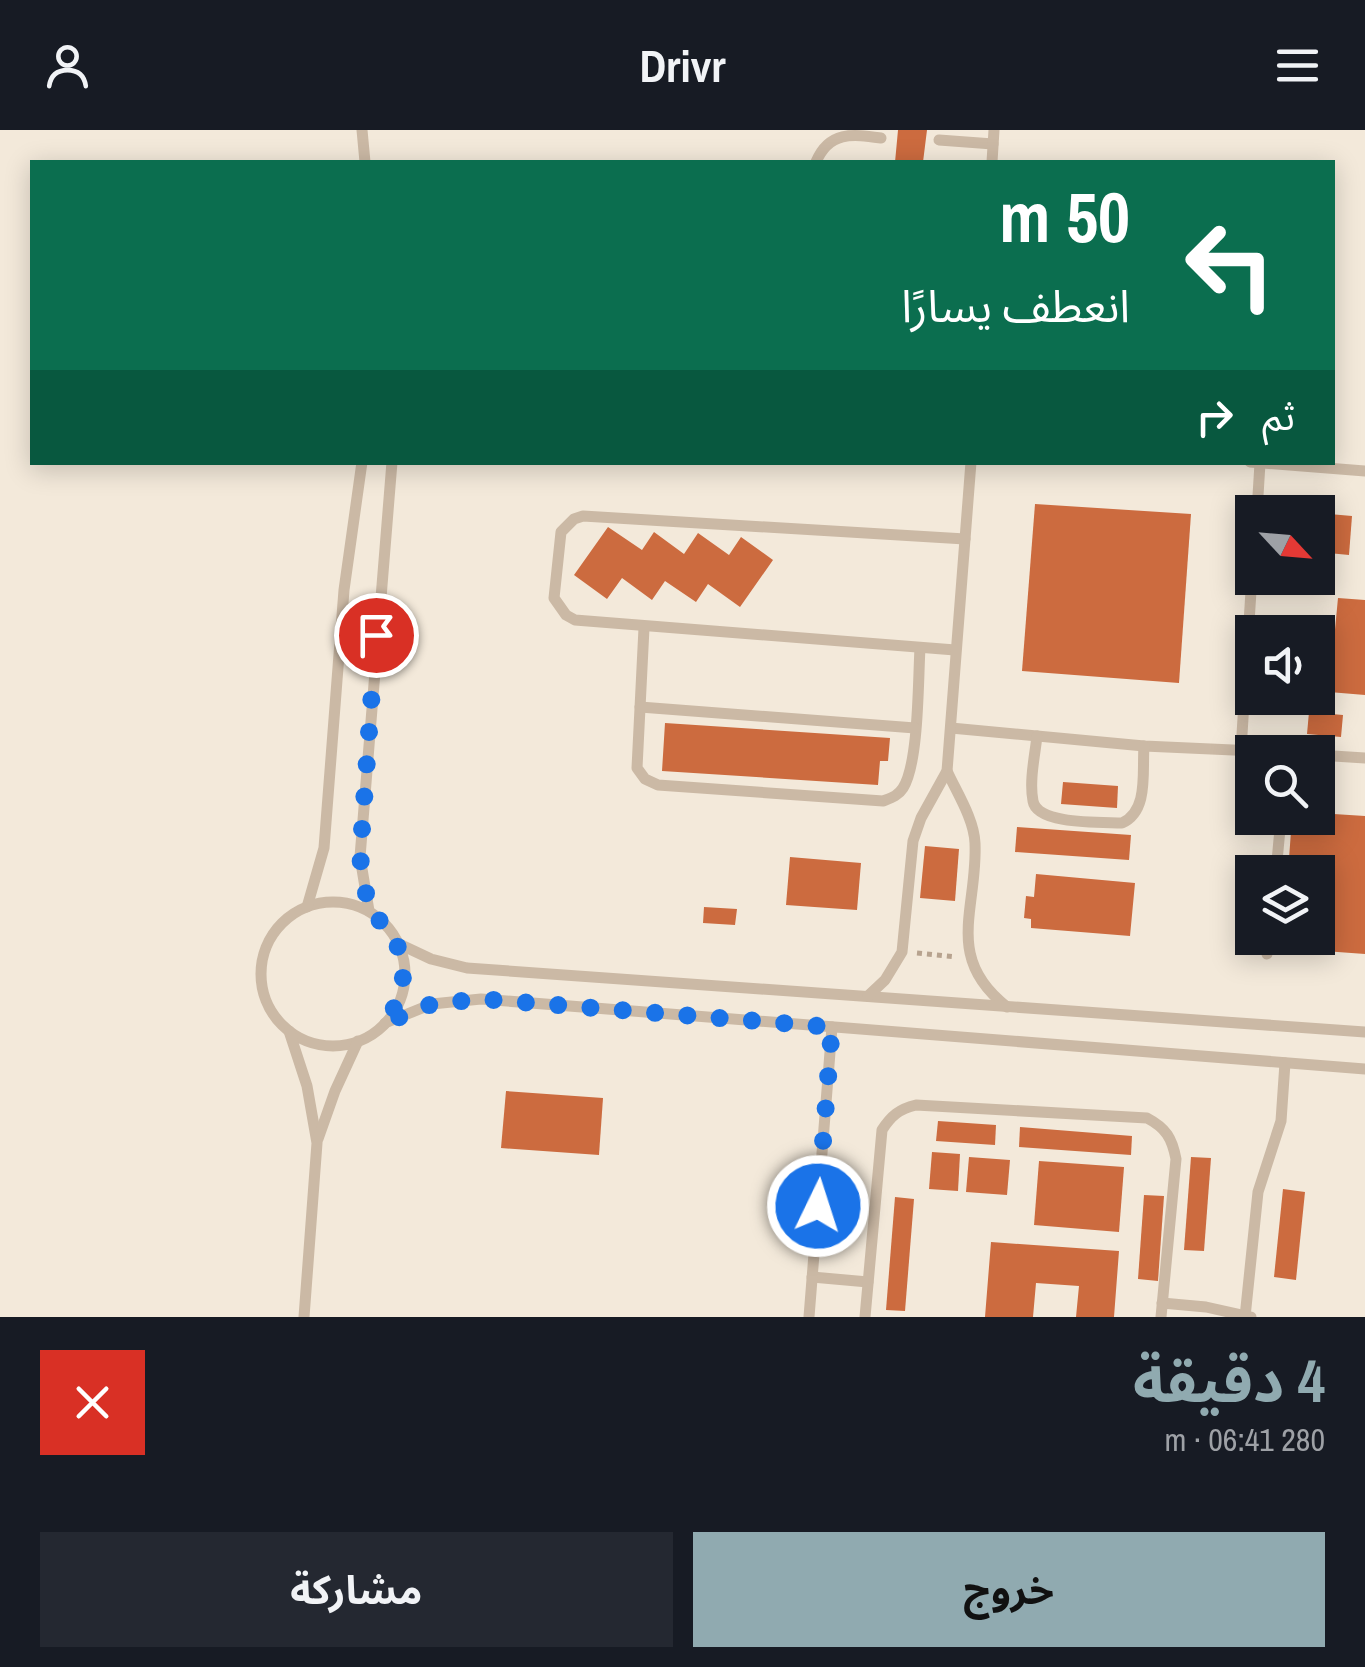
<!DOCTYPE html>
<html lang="ar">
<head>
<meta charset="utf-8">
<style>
	:root { --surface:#171b24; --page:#242831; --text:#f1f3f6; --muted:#9ea1a6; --accent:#90aab0 }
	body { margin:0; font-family:"Archivo Narrow","Noto Sans Arabic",sans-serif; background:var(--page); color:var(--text); direction:rtl; height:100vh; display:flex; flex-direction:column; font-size:38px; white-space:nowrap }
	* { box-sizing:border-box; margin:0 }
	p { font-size:32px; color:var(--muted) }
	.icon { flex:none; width:55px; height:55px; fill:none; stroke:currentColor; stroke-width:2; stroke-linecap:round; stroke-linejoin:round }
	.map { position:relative; height:1187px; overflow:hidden; direction:ltr }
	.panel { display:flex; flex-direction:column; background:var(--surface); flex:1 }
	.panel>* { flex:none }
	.guide { position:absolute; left:30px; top:30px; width:1305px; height:305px; border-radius:0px; box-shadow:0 5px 25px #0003; direction:rtl; background:#0b6e4f; color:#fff; overflow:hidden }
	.needle { width:65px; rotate:116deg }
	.fabs { position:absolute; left:1235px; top:365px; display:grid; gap:20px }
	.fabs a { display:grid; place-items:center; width:100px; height:100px; border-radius:0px; background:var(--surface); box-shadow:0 5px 25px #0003; font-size:50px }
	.pin { position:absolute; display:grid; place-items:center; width:85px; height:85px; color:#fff; margin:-42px; border:5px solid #fff; border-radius:50%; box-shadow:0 2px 10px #0007 }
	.me { position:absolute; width:110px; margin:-55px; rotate:4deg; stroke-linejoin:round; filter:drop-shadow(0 0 8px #0008) }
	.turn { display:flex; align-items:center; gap:35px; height:210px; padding:0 40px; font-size:45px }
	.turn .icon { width:130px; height:130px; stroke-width:2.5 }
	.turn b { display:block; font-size:70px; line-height:85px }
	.then { display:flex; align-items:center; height:95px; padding:0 40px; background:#0003; gap:20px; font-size:38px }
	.round { display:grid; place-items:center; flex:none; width:105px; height:105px; border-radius:0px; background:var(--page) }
	.headline { display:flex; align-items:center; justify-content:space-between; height:170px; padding:0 40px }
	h1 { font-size:60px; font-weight:700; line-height:75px; color:var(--accent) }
	.cta { display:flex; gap:20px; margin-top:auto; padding:20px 40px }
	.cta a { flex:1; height:115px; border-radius:0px; background:var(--accent); color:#111; font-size:40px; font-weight:700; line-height:115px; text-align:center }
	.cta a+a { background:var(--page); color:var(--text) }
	header { display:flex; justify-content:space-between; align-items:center; height:130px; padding:0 40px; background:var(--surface); font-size:45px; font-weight:700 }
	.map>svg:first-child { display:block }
	.building { fill:#cc6b3f }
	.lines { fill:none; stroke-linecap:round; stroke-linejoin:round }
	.path { stroke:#b7a38f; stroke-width:5; stroke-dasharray:5 5; stroke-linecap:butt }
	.service { stroke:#cbb9a5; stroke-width:11 }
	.route { stroke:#1a73e8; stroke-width:18; stroke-dasharray:0 32.4 }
</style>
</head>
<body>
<header><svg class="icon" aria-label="menu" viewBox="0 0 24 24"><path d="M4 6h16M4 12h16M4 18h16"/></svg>Drivr<svg class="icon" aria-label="person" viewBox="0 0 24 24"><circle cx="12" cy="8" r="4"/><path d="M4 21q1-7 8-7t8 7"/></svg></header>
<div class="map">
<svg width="1365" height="1187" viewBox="0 0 1365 1187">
	<rect width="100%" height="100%" fill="#f3e9da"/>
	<g class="building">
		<path d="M898 0H927L923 32H895Z"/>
		<path d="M1035 374 1191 384 1179 553 1022 541Z"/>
		<path d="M1318 383 1352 386 1349 425 1318 422Z"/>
		<path d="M608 397 642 420 654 402 684 424 698 403 729 425 741 407 773 430 740 477 708 454 696 472 665 451 652 470 622 448 607 469 574 445Z"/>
		<path d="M1338 468 1365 470V565L1329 562Z"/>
		<path d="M1309 582 1343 585 1341 607 1307 604Z"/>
		<path d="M665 593 890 608 888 631H880L878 655 662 641Z"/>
		<path d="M1063 652 1118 656 1117 678 1061 674Z"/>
		<path d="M1318 683 1365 686V824L1283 818V808H1318V742H1288L1292 688H1318Z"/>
		<path d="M1017 697 1131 705 1129 730 1015 722Z"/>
		<path d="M925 716 959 719 955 771 920 768Z"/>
		<path d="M790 727 861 733 857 780 786 775Z"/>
		<path d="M1036 744 1135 753 1130 806 1031 798V789L1024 788 1026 766 1034 767Z"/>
		<path d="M704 777 737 779 735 795 703 793Z"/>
		<path d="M506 961 603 968 599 1025 501 1018Z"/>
		<path d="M938 991 996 995 995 1015 936 1011Z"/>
		<path d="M1020 997 1132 1006 1131 1025 1019 1017Z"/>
		<path d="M932 1022 960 1024 958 1061 929 1059Z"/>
		<path d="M969 1027 1010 1030 1007 1065 966 1062Z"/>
		<path d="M1191 1027 1211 1028 1204 1121 1184 1120Z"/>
		<path d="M1039 1031 1124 1037 1119 1102 1034 1095Z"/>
		<path d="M1283 1059 1305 1062 1296 1150 1274 1147Z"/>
		<path d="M1144 1065 1164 1066 1158 1151 1138 1149Z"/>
		<path d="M895 1067 914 1069 905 1181 886 1180Z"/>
		<path d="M991 1112 1119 1121 1114 1187H1076L1079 1156 1036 1153 1033 1187H985Z"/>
	</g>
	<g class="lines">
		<path class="path" d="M917 823 956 827"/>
		<g class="service">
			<path d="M362 0 365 32"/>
			<path d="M939 10 993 14"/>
			<path d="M816 32C829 1 852 4 881 8"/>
			<path d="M992 32 994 0"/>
			<path d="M1250 332 1365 341"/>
			<path d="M1257 382 1260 333"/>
			<path d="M644 498 637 638 645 649 658 655 883 671C891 668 898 666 903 658 919 633 918 550 920 518"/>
			<path d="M955 520 575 490 566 485 554 468 561 402 574 389 583 386 965 409"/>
			<path d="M640 577 915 598"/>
			<path d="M951 598 1144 616 1276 622"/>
			<path d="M1037 606C1035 625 1029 651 1033 671 1037 695 1102 692 1122 693 1149 681 1142 642 1144 616"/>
			<path d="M1241 620 1252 445"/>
			<path d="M1318 625 1365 628"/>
			<path d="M947 641C957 663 974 689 975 713 978 778 943 827 1007 877"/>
			<path d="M1276 742 1281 688"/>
			<circle cx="333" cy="844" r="72"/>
			<path d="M307 777 324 718 344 460 362 332"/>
			<path d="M369 781 360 727 392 332"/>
			<path d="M397 813 431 829 467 838 1365 902"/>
			<path d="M1267 824 1269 808"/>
			<path d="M868 866 885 850 902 822 913 711 921 688 947 641 971 332"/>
			<path d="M385 893 432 874 481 869 1365 939"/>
			<path d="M289 901 307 956 317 1013 304 1187"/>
			<path d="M318 1009 335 961 358 911"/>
			<path d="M812 1147 868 1152"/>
			<path d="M1162 1173 1206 1177 1251 1187"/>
			<path d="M809 1187 832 897"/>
			<path d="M865 1187 882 1000C891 986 899 979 916 975L1147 988C1166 998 1172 1008 1176 1029L1161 1187"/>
			<path d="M1245 1187 1258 1062 1281 991 1285 933"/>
		</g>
	</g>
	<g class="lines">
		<path class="route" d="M376 505 360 727 369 781 390 800 402 826 404 840 400 868 385 893 432 874 482 869 832 897 818 1076"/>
	</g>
</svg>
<div class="fabs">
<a><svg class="needle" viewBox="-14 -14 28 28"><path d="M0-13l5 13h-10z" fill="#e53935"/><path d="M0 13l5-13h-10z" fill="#9ea1a6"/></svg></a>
<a><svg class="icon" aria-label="sound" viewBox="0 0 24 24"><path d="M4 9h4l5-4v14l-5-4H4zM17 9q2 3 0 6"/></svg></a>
<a><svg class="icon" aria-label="search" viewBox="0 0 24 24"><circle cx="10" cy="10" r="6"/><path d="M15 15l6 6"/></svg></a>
<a><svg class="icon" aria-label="layers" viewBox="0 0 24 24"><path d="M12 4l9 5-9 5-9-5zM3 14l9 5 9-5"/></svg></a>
</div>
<div class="pin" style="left:376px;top:505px;background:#d93025"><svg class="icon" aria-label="arrive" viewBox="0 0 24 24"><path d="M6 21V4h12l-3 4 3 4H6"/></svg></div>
<svg class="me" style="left:818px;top:1076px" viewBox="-20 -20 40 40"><circle r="17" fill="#1a73e8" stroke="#fff" stroke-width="3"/><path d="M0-11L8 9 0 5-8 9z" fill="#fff"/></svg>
<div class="guide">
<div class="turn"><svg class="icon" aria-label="left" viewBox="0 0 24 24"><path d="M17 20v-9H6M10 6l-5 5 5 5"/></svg><div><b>50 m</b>انعطف يسارًا</div></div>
<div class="then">ثم<svg class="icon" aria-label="right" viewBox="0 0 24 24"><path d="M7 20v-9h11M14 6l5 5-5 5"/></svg></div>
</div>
</div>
<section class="panel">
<div class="headline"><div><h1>4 دقيقة</h1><p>280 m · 06:41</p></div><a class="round" style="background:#d93025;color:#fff"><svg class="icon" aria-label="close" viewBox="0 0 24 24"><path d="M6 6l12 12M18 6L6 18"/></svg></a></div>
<div class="cta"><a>خروج</a><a>مشاركة</a></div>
</section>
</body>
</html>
